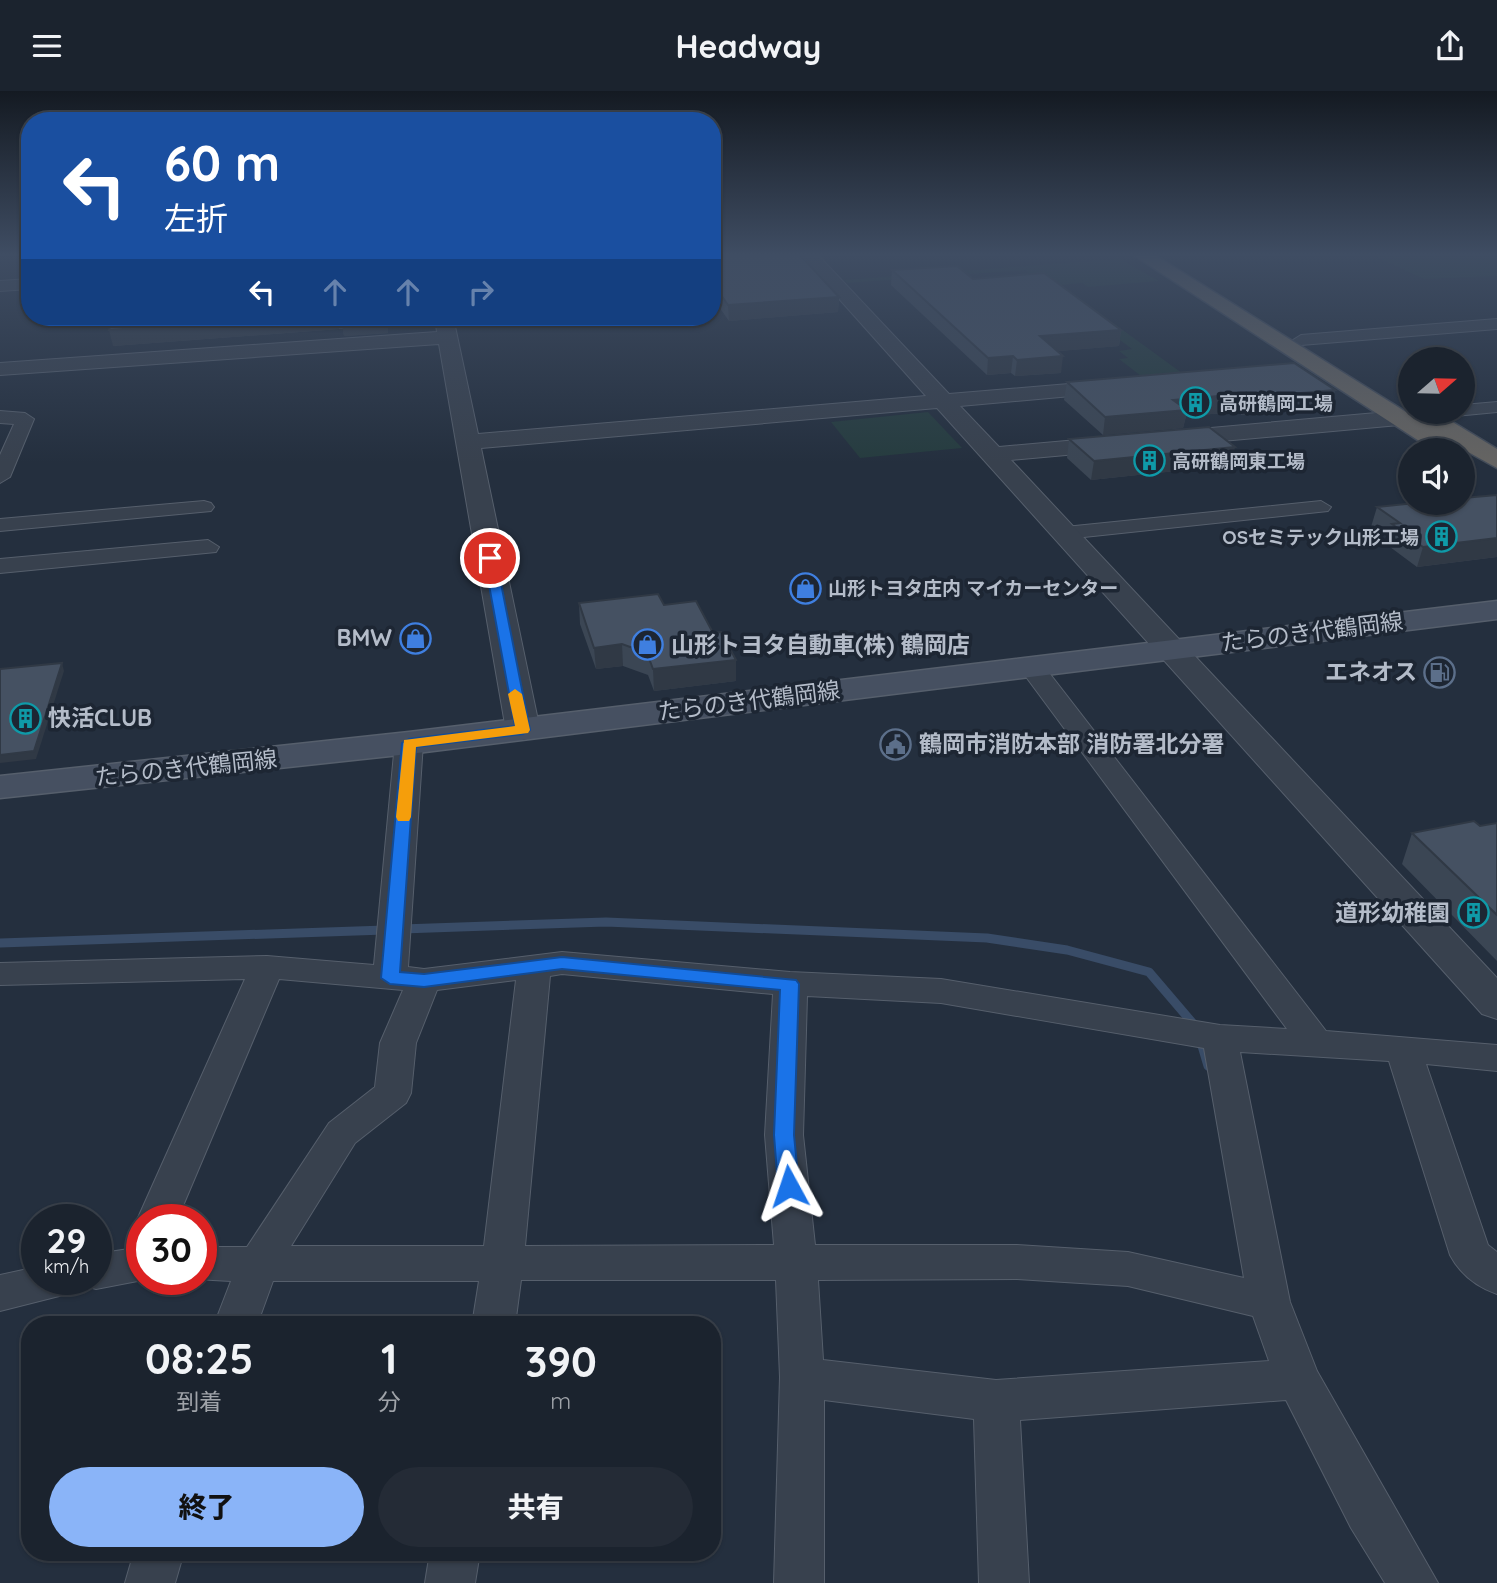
<!DOCTYPE html>
<html lang="ja">
<head>
<meta charset="utf-8">
<style>
	:root { --surface:#1b232e; --page:#242b36; --text:#f1f3f6; --muted:#a0a4aa; --line:#39404a; --accent:#8ab4f8 }
	body { margin:0; font-family:Quicksand,"Noto Sans JP",sans-serif; background:var(--page); color:var(--text); height:100vh; display:flex; flex-direction:column; font-size:26px; white-space:nowrap }
	* { box-sizing:border-box; margin:0 }
	p { font-size:23px; color:var(--muted) }
	.icon { flex:none; width:38px; height:38px; fill:none; stroke:currentColor; stroke-width:2; stroke-linecap:round; stroke-linejoin:round }
	.map { position:relative; flex:1; overflow:hidden }
	.drawer { position:absolute; left:21px; top:1225px; width:700px; height:245px; display:flex; flex-direction:column; background:var(--surface); border-radius:28px; box-shadow:0 2px 5px #0004,0 0 0 2px var(--line) }
	.drawer>* { flex:none }
	.banner { position:absolute; left:21px; top:21px; width:700px; height:214px; border-radius:28px; box-shadow:0 2px 5px #0004,0 0 0 2px var(--line); background:#1a4fa0; color:#fff; overflow:hidden }
	.needle { width:46px; rotate:70deg }
	.buttons { position:absolute; left:1398px; top:256px; display:grid; gap:14px }
	.buttons a { display:grid; place-items:center; width:77px; height:77px; border-radius:50%; background:var(--surface); box-shadow:0 2px 5px #0004,0 0 0 2px var(--line); font-size:35px }
	.speed { position:absolute; left:21px; top:1113px; display:flex; gap:14px; font-size:35px; font-weight:700; text-align:center }
	.speed>* { display:grid; place-content:center; width:91px; height:91px; border-radius:50%; background:var(--surface); box-shadow:0 2px 5px #0004,0 0 0 2px var(--line); line-height:1 }
	.speed small { font-size:18px; font-weight:400 }
	.speed .limit { border:10px solid #d22; background:#fff; color:#111 }
	.pin { position:absolute; display:grid; place-items:center; width:60px; height:60px; color:#fff; margin:-30px; border:4px solid #fff; border-radius:50%; box-shadow:0 2px 7px #0007 }
	.me { position:absolute; width:77px; margin:-38px; rotate:355deg; stroke-linejoin:round; filter:drop-shadow(0 0 5px #0008) }
	.turn { display:flex; align-items:center; gap:24px; height:147px; padding:0 28px; font-size:32px }
	.turn .icon { width:91px; height:91px; stroke-width:2.5 }
	.turn b { display:block; font-size:49px; line-height:60px }
	.lanes { display:flex; align-items:center; height:66px; padding:0 28px; background:#0003; justify-content:center; gap:35px; direction:ltr }
	.lanes .off { opacity:.35 }
	.eta { display:flex; justify-content:space-evenly; align-items:center; height:119px; text-align:center }
	.eta b { font-size:42px; font-weight:800; line-height:49px }
	.cta { display:flex; gap:14px; margin-top:auto; padding:14px 28px }
	.cta a { flex:1; height:80px; border-radius:42px; background:var(--accent); color:#111; font-size:28px; font-weight:800; line-height:80px; text-align:center }
	.cta a+a { background:var(--page); color:var(--text) }
	header { display:flex; justify-content:space-between; align-items:center; height:91px; padding:0 28px; background:var(--surface); font-size:32px; font-weight:800 }
	.map>svg:first-child { display:block }
	.green { fill:#263c3f }
	.lines { fill:none; stroke-linecap:round; stroke-linejoin:round }
	.stream { stroke:#394c67; stroke-width:9 }
	.minor-casing { stroke:#565f6c; stroke-width:2 }
	.tertiary-casing { stroke:#565f6c; stroke-width:2 }
	.secondary-casing { stroke:#565f6c; stroke-width:3 }
	.trunk-casing { stroke:#434c59; stroke-width:3 }
	.minor { fill:#38414e; fill-rule:evenodd }
	.tertiary { fill:#38414e; fill-rule:evenodd }
	.secondary { fill:#465061; fill-rule:evenodd }
	.trunk { fill:#656462; fill-rule:evenodd }
	.wall { fill:#3b4654 }
	.shaded-wall { fill:#303945 }
	.building { fill:#455162; stroke:#303945; stroke-width:2 }
	.route { fill:#1a73e8; stroke:#114b97; stroke-width:2 }
	.slow { fill:#f59e0b }
	.labels { text-anchor:middle; stroke-width:7; stroke-linejoin:round; paint-order:stroke }
	.far-poi-label { font-size:19px; font-weight:bold; fill:#b4bcc9; stroke:#1d2633; text-anchor:start }
	.street-label { font-size:23px; fill:#b4bcc9; stroke:#1d2633 }
	.poi-label { font-size:23px; font-weight:bold; fill:#b4bcc9; stroke:#1d2633; text-anchor:end }
</style>
</head>
<body>
<header><svg class="icon" aria-label="menu" viewBox="0 0 24 24"><path d="M4 6h16M4 12h16M4 18h16"/></svg>Headway<svg class="icon" aria-label="share" viewBox="0 0 24 24"><path d="M12 15V3M7 8l5-5 5 5M5 13v7h14v-7"/></svg></header>
<div class="map">
<svg width="1497" height="1492" viewBox="0 0 1497 1492">
	<rect width="100%" height="100%" fill="#242f3e"/>
	<g class="green">
		<path d="M1111 163 1159 190 1088 196 1082 192 1061 194 1186 285H1141L1119 268 1128 267 1119 260 1132 258 1025 179 847 192 844 189 1117 168Z"/>
		<path d="M1370 163H1497V185L1424 188Z"/>
		<path d="M928 321 962 357 860 367 831 331Z"/>
	</g>
	<g class="lines">
		<g class="stream">
			<path d="M402 838 606 831 987 847 1067 859 1149 881 1196 936"/>
			<path d="M0 852 385 839"/>
			<path d="M1200 948 1208 975"/>
		</g>
		<defs>
			<g id="minor">
				<path d="M1497 228V238L1301 254 1293 249 1301 244Z"/>
				<path d="M1497 311V321L1424 328 1415 323 1417 320H1463V314Z"/>
				<path d="M0 320 25 322 34 328 10 386 0 392V364L14 333 0 332Z"/>
				<path d="M204 410 211 412 214 416 211 420 0 440V428Z"/>
				<path d="M1321 410 1331 416 1328 420 1065 448 1054 442 1065 436Z"/>
				<path d="M208 449 219 456 216 461 0 482V468Z"/>
				<path d="M1031 567 1040 570 1326 940 1497 954V980L1426 973 1488 1154 1497 1161V1203C1477 1196 1460 1183 1450 1164L1389 970 1240 961 1290 1211 1317 1280 1438 1492H1385L1351 1437 1286 1309 1020 1329 1029 1492H979L974 1328 824 1309V1492H774L780 1286 776 1189H521L515 1234H472L479 1190H273L257 1234H214L231 1190 195 1188H201V1156H247L329 1032 375 996 380 952 403 899 279 888 177 1129H142V1138L137 1129 245 888 0 894V872L267 865 374 874 395 652 399 646H419L423 652 408 876 424 878 562 861 790 881 941 888 1220 934 1287 938 1018 575 1022 570ZM562 883 773 903 765 1044 774 1154 525 1155 550 885ZM516 889 484 1155H291L355 1052 406 1012 411 1002 416 952 437 899ZM807 905 941 912 1204 957 1244 1187 1128 1161 1017 1154H815L803 1044ZM1017 1188 1128 1195 1253 1225 1269 1270 996 1289 823 1269 818 1189Z"/>
				<path d="M142 1156V1188H148L96 1198 82 1194 79 1200 0 1220V1184L37 1176V1188H96V1163Z"/>
				<path d="M134 1461H184L175 1492H125Z"/>
				<path d="M430 1461H480L475 1492H425Z"/>
			</g>
			<g id="tertiary">
				<path d="M799 163H817L949 303 1116 289 1127 295 1116 301 960 315 999 356 1399 320 1407 322 1410 327 1399 334 1011 369 1497 887V928L1482 923 937 317 481 357 540 639 535 646 523 649 511 646 506 639 439 253 0 284V272L437 241 435 226H453L478 343 926 305Z"/>
				<path d="M30 188V198L0 200V190Z"/>
			</g>
			<path id="secondary" d="M1497 510V528L409 663 0 707V685L409 641Z"/>
			<path id="trunk" d="M1132 163H1153L1422 331 1425 324H1441L1497 358V377L1461 357 1433 359Z"/>
		</defs>
		<use href="#minor" class="minor-casing"/>
		<use href="#tertiary" class="tertiary-casing"/>
		<use href="#secondary" class="secondary-casing"/>
		<use href="#trunk" class="trunk-casing"/>
		<use href="#minor" class="minor"/>
		<use href="#tertiary" class="tertiary"/>
		<use href="#secondary" class="secondary"/>
		<use href="#trunk" class="trunk"/>
	</g>
	<g class="wall">
		<path d="M712 163 839 206 838 221 729 230 712 206Z"/>
		<path d="M892 179 973 188 1121 239 1119 255 1058 260 1061 282 1015 285 1011 282 987 284 891 194Z"/>
		<path d="M113 226H391L393 234 387 235 388 242 344 245 343 238H339L113 255Z"/>
		<path d="M1067 291 1335 299 1330 317 1242 324 1238 321 1186 325 1183 337 1103 344 1064 309Z"/>
		<path d="M1069 348 1232 374 1091 389 1067 367Z"/>
		<path d="M1497 404V466L1417 476 1386 453 1388 447 1371 436 1377 416Z"/>
		<path d="M579 512 664 514 713 542 736 569V590L654 600 648 584 623 575 596 578 580 533Z"/>
		<path d="M1497 732V870L1402 773 1412 742 1480 735Z"/>
	</g>
	<g class="shaded-wall">
		<path d="M839 206 838 221 729 230 728 214Z"/>
		<path d="M289 226H337L339 238 113 255 109 239Z"/>
		<path d="M385 226H391L393 234 387 235Z"/>
		<path d="M385 226 388 242 344 245 341 229Z"/>
		<path d="M1121 239 1119 255 1038 262 1040 245Z"/>
		<path d="M1013 265 1011 282 987 284 988 267Z"/>
		<path d="M1063 265 1061 282 1015 285 1017 269Z"/>
		<path d="M1335 299 1330 317 1242 324 1246 307Z"/>
		<path d="M1241 303 1238 321 1186 325 1183 337 1103 344 1105 326 1173 309Z"/>
		<path d="M1235 356 1232 374 1091 389 1094 370Z"/>
		<path d="M1497 447V466L1417 476 1423 456Z"/>
		<path d="M622 553 623 575 596 578 594 557Z"/>
		<path d="M736 569V590L654 600 653 578Z"/>
		<path d="M62 572 64 580 36 668 0 672V664Z"/>
	</g>
	<g class="building">
		<path d="M712 163H799L839 206 728 214 712 191Z"/>
		<path d="M957 175 973 188 1044 182 1121 239 1040 245 1063 265 1017 269 1013 265 988 267 892 179Z"/>
		<path d="M113 226H289L109 239Z"/>
		<path d="M341 226H385L341 229Z"/>
		<path d="M1294 272 1335 299 1246 307 1241 303 1173 309 1187 319 1105 326 1067 291Z"/>
		<path d="M1209 336 1235 356 1094 370 1069 348Z"/>
		<path d="M1497 404V447L1423 456 1392 433 1400 432 1377 416 1425 411H1463V407Z"/>
		<path d="M658 503 664 514 696 510 713 542 721 541 736 569 653 578 647 562 622 553 594 557 579 512Z"/>
		<path d="M62 572 34 660 0 664V578Z"/>
		<path d="M1474 730 1480 735 1497 732V824L1412 742Z"/>
	</g>
	<linearGradient id="sky" x2="0" y2="1"><stop stop-color="#141a22"/><stop offset="0.44" stop-color="#3f4d63"/><stop offset="1" stop-color="#3f4d63" stop-opacity="0"/></linearGradient>
	<rect width="1497" height="372" fill="url(#sky)"/>
	<path class="route" d="M490 463 496 467 530 639 523 643 416 656 400 881 424 883 562 866 796 889 799 893 794 1044 799 1095 796 1101H781L778 1095 774 1044 780 899 562 878 424 896 390 893 381 887 402 652 409 648 515 635 484 467Z"/>
	<path class="slow" d="M515 598 522 603 530 639 528 642 416 656 411 726 409 730H398L396 726 404 649 515 635 508 603Z"/>
	<defs>
		<symbol id="building-ring" viewBox="-11 -11 22 22"><circle r="9.5" fill="#1d2633" stroke="#0f9aa8" stroke-width="1.5"/><path d="M-4-6H4V6H1V3H-1V6H-4ZM-2.5-4.3h1.7v1.8h-1.7ZM.8-4.3h1.7v1.8H.8ZM-2.5-1h1.7V.8h-1.7ZM.8-1h1.7V.8H.8Z" fill="#0f9aa8"/></symbol>
		<symbol id="shop-ring" viewBox="-11 -11 22 22"><circle r="9.5" fill="#1d2633" stroke="#3f7fe0" stroke-width="1.5"/><path d="M-5-2.5h2.3a2.7 3.5 0 0 1 5.4 0H5L5.5 6h-11ZM-1.5-2.5h3a1.5 2.3 0 0 0-3 0Z" fill="#3f7fe0"/></symbol>
		<symbol id="fuel-ring" viewBox="-11 -11 22 22"><circle r="9.5" fill="#1d2633" stroke="#5c6f8a" stroke-width="1.5"/><path d="M-5.5-6h7V0h2V4h1.3V-2.5L3-4.5l.8-.8L6-3V5H2.5V1h-1V6h-7ZM-4.2-4.7v3.2H.2V-4.7Z" fill="#5c6f8a"/></symbol>
		<symbol id="civic-ring" viewBox="-11 -11 22 22"><circle r="9.5" fill="#1d2633" stroke="#5c6f8a" stroke-width="1.5"/><path d="M-.6-6.5H3V-4.5H.6V-3L4-1V1h2V6H-6V1h2V-1L-.6-3ZM-1.2 2.5V6h2.4V2.5Z" fill="#5c6f8a"/></symbol>
	</defs>
	<g fill-rule="evenodd">
		<use href="#building-ring" x="1178" y="294" width="35" height="35"/>
		<use href="#building-ring" x="1132" y="352" width="35" height="35"/>
		<use href="#building-ring" x="1424" y="428" width="35" height="35"/>
		<use href="#shop-ring" x="788" y="480" width="35" height="35"/>
		<use href="#shop-ring" x="398" y="530" width="35" height="35"/>
		<use href="#shop-ring" x="630" y="536" width="35" height="35"/>
		<use href="#fuel-ring" x="1422" y="564" width="35" height="35"/>
		<use href="#building-ring" x="8" y="610" width="35" height="35"/>
		<use href="#civic-ring" x="878" y="636" width="35" height="35"/>
		<use href="#building-ring" x="1456" y="804" width="35" height="35"/>
	</g>
	<g class="labels">
		<g class="far-poi-label">
			<text x="1219" y="319">高研鶴岡工場</text>
			<text x="1172" y="377">高研鶴岡東工場</text>
			<text x="1419" y="453" text-anchor="end">OSセミテック山形工場</text>
			<text x="828" y="504">山形トヨタ庄内 マイカーセンター</text>
		</g>
		<g class="street-label">
			<text transform="translate(1312 541) rotate(-7)" y="8">たらのき代鶴岡線</text>
			<text transform="translate(749 610) rotate(-7)" y="8">たらのき代鶴岡線</text>
			<text transform="translate(186 677) rotate(-6)" y="8">たらのき代鶴岡線</text>
		</g>
		<g class="poi-label">
			<text x="392" y="555">BMW</text>
			<text x="671" y="562" text-anchor="start">山形トヨタ自動車(株) 鶴岡店</text>
			<text x="1417" y="589">エネオス</text>
			<text x="48" y="635" text-anchor="start">快活CLUB</text>
			<text x="919" y="661" text-anchor="start">鶴岡市消防本部 消防署北分署</text>
			<text x="1450" y="830">道形幼稚園</text>
		</g>
	</g>
</svg>
<div class="buttons">
<a><svg class="needle" viewBox="-14 -14 28 28"><path d="M0-13l5 13h-10z" fill="#e53935"/><path d="M0 13l5-13h-10z" fill="#a0a4aa"/></svg></a>
<a><svg class="icon" aria-label="sound" viewBox="0 0 24 24"><path d="M4 9h4l5-4v14l-5-4H4zM17 9q2 3 0 6"/></svg></a>
</div>
<div class="speed"><div>29<small>km/h</small></div><div class="limit">30</div></div>
<div class="pin" style="left:490px;top:467px;background:#d93025"><svg class="icon" aria-label="arrive" viewBox="0 0 24 24"><path d="M6 21V4h12l-3 4 3 4H6"/></svg></div>
<svg class="me" style="left:789px;top:1095px" viewBox="-20 -20 40 40"><path d="M0-17L14 15 0 8-14 15z" fill="#1a73e8" stroke="#fff" stroke-width="4"/></svg>
<div class="banner">
<div class="turn"><svg class="icon" aria-label="left" viewBox="0 0 24 24"><path d="M17 20v-9H6M10 6l-5 5 5 5"/></svg><div><b>60 m</b>左折</div></div>
<div class="lanes"><svg class="icon" aria-label="left" viewBox="0 0 24 24"><path d="M17 20v-9H6M10 6l-5 5 5 5"/></svg><svg class="icon off" aria-label="ahead" viewBox="0 0 24 24"><path d="M12 20V5M6 11l6-6 6 6"/></svg><svg class="icon off" aria-label="ahead" viewBox="0 0 24 24"><path d="M12 20V5M6 11l6-6 6 6"/></svg><svg class="icon off" aria-label="right" viewBox="0 0 24 24"><path d="M7 20v-9h11M14 6l5 5-5 5"/></svg></div>
</div>
<section class="drawer">
<div class="eta">
<div><b>08:25</b><p>到着</p></div>
<div><b>1</b><p>分</p></div>
<div><b>390</b><p>m</p></div>
</div>
<div class="cta"><a>終了</a><a>共有</a></div>
</section>
</div>
</body>
</html>
